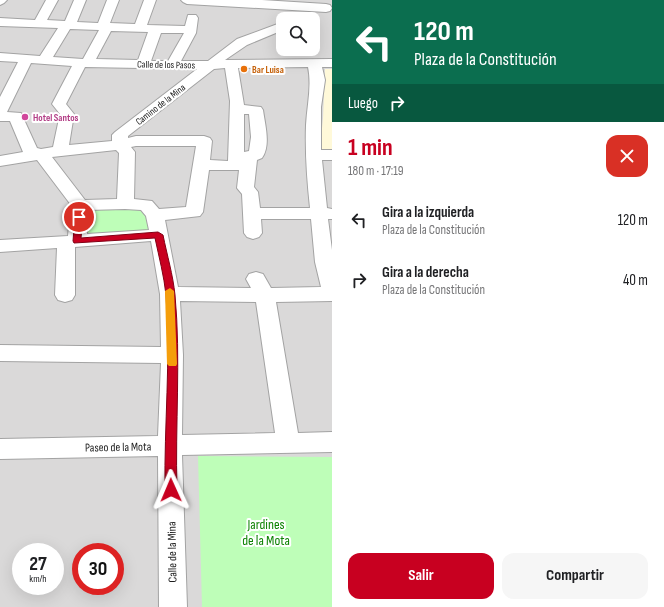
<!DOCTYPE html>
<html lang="es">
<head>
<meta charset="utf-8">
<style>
	:root { --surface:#fff; --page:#f6f6f6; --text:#202124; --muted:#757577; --accent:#c80020 }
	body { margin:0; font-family:"Sofia Sans Condensed",sans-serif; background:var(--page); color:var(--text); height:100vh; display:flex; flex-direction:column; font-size:15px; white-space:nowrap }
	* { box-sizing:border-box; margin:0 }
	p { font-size:13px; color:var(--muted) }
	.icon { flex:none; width:22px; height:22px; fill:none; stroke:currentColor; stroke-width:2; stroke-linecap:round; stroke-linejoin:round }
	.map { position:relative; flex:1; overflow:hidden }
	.side { display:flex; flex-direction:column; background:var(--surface); width:332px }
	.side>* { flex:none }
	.hud { background:#0b6e4f; color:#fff; overflow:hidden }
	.fabs { position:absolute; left:276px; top:12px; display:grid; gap:8px }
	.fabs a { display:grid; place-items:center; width:44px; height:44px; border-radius:8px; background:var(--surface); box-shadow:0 4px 16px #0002; font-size:20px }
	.speed { position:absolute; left:12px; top:543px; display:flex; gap:8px; font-size:20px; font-weight:700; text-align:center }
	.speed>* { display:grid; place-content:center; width:52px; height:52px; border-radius:50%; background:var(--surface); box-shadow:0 4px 16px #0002; line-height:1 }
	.speed small { font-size:10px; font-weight:400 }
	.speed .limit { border:6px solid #d22; background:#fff; color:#111 }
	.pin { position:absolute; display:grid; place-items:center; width:34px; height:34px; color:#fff; margin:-17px; border:2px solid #fff; border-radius:50%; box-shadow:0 1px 4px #0007 }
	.me { position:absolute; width:44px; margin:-22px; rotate:359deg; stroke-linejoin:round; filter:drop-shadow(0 0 3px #0008) }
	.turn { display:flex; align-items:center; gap:14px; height:84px; padding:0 16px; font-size:18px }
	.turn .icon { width:52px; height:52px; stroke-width:2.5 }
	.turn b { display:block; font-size:28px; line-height:34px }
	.then { display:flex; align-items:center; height:38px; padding:0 16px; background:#0003; gap:8px; font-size:15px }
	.round { display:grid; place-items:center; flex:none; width:42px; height:42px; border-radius:12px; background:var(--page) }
	.headline { display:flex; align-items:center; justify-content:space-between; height:68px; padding:0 16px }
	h1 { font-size:24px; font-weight:700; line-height:30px; color:var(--accent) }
	.primary-button { display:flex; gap:8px; margin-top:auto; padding:8px 16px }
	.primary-button a { flex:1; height:46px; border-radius:12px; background:var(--accent); color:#fff; font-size:16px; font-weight:700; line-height:46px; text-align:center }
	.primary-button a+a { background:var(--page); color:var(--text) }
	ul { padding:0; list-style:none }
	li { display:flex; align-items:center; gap:12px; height:60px; padding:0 16px }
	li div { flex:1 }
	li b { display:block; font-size:15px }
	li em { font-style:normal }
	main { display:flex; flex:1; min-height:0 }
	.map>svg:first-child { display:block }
	.residential { fill:#dad9d9; fill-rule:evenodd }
	.education { fill:#fff9d9 }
	.park { fill:#befeb8 }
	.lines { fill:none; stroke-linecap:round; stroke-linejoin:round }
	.minor-casing { stroke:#a3a3a3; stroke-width:2 }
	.minor { fill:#fff; fill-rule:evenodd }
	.route { fill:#c80020; stroke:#820015 }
	.slow { fill:#f59e0b }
	.food-dot { fill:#e8710a; stroke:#fff; stroke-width:1.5 }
	.hotel-dot { fill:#d1479c; stroke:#fff; stroke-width:1.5 }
	.labels { text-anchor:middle; stroke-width:4; stroke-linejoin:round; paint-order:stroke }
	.far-street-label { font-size:10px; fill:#1c1c1c; stroke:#fff }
	.far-food-label { font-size:10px; font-weight:bold; fill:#c56008; stroke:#fff; text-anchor:start }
	.far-hotel-label { font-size:10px; font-weight:bold; fill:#b23c85; stroke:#fff; text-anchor:start }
	.street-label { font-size:12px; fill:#1c1c1c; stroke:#fff }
	.near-park-label { font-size:14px; fill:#0c8202; stroke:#fff }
</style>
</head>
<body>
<main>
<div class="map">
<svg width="332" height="607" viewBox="0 0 332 607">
	<rect width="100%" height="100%" fill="#efe8e1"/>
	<path class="residential" d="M0 0H332V607H0ZM283 19H313V49H283ZM21 552H55V586H21ZM81 552H115V586H81Z"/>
	<path class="education" d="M325 69H332V149H320L323 118Z"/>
	<g class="park">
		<path d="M85 208 144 210 152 231 82 237Z"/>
		<path d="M198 456 332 457V607H202Z"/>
	</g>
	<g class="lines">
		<defs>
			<g id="minor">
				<path d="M0 0H7L4 3 0 5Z"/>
				<path d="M46 0H58L47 20 65 21 74 0H86L77 22 98 23 107 0H119L110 23 135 24 144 0H156L147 25 185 26 188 15H196L198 18 196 33 181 61H208L237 39 283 22V30L247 45 225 60 332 59V67H322L325 80 321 107V150H332V160H322L327 208 332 209V219H328L332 250V301L276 302 298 433 332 432V452L182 455 187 607H159L158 456 0 459V439L158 436 161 363 0 361V345L161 347 160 294 151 241 75 247V295L72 300 65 302 58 300 55 295 57 248 0 252V240L68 236 71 205 37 160 0 166V156L23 152 10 121H0V97L18 62 0 61V53L40 56 58 28 0 26V18L35 20ZM70 29 99 30 83 59 53 57ZM111 31 148 32 138 60 96 59ZM161 33H184L168 61H151ZM31 63 72 66 52 104 60 114 53 147 41 149 37 148 21 113 7 112ZM85 67 197 69 115 132 112 135V141L69 145 74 114 66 104ZM308 67C312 86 307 106 306 125 305 153 307 180 310 208H260L258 192 254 187 257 160 262 158C271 145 265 125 263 110L261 107 244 105 238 68ZM225 68 230 101 228 161 210 160 212 141 210 138 204 136H136L128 138V136L214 69ZM244 114H249L251 137 249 151 244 152ZM136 146H196L186 207 159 209 152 201 134 199 135 152 131 147ZM116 150 119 153 117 199 85 200 52 157ZM209 170H239L237 188 242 194 244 233 247 237 253 239 259 237 262 233 261 219H311L315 262 321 287 271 288 263 274 256 272 249 274 246 279 251 288 178 287 165 220 200 216 203 212ZM125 209 141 210 146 216 149 230 87 234 88 210ZM180 301 256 302 275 433 182 435 183 355Z"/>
				<path d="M181 0H262L326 4 330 5 332 8 330 11 326 12 187 4 183 2Z"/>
			</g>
		</defs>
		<use href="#minor" class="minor-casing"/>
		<use href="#minor" class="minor"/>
	</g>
	<path class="route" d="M79 214 83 217 81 238 158 232 163 235C167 255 173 275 175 295 181 359 175 425 177 490L175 493 171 495 167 493 165 490C164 425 171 360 166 295 164 276 159 257 155 238L74 243 73 241 75 217Z"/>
	<path class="slow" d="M170 288 174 291 177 364 176 366H169L167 364 165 291Z"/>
	<circle class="food-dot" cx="244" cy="69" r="4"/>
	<circle class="hotel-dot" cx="25" cy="117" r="4"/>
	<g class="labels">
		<g class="far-street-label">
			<text transform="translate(166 64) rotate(1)" y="4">Calle de los Pasos</text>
			<text transform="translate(160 104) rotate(-38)" y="4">Camino de la Mina</text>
		</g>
		<g class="far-food-label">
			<text x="252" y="73">Bar Luisa</text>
		</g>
		<g class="far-hotel-label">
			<text x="33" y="121">Hotel Santos</text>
		</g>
		<g class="street-label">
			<text transform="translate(118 447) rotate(-1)" y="4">Paseo de la Mota</text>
			<text transform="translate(172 552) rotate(-91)" y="4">Calle de la Mina</text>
		</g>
		<g class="near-park-label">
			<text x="266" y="529">Jardines<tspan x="266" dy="16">de la Mota</tspan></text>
		</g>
	</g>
</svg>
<div class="fabs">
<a><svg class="icon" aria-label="search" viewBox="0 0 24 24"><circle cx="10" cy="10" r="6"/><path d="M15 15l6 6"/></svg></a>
</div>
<div class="speed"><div>27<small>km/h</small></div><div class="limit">30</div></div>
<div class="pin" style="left:79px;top:217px;background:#d93025"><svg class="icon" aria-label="arrive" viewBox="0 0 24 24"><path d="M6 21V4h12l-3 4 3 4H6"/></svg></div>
<svg class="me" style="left:171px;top:490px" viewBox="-20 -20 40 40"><path d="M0-17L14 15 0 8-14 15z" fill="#c80020" stroke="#fff" stroke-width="4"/></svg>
</div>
<section class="side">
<div class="hud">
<div class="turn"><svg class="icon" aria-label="left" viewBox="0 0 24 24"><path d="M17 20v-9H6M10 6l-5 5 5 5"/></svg><div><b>120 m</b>Plaza de la Constitución</div></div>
<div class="then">Luego<svg class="icon" aria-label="right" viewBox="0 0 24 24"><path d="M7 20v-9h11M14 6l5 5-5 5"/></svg></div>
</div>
<div class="headline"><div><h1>1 min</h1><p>180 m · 17:19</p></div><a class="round" style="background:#d93025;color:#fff"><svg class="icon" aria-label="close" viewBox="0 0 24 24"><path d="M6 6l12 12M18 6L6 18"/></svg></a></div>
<ul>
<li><svg class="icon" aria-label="left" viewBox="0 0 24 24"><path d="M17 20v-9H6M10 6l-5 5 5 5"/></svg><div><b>Gira a la izquierda</b><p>Plaza de la Constitución</p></div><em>120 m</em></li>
<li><svg class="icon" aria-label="right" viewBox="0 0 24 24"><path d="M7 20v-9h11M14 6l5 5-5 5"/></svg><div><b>Gira a la derecha</b><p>Plaza de la Constitución</p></div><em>40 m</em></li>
</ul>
<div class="primary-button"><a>Salir</a><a>Compartir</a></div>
</section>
</main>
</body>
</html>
